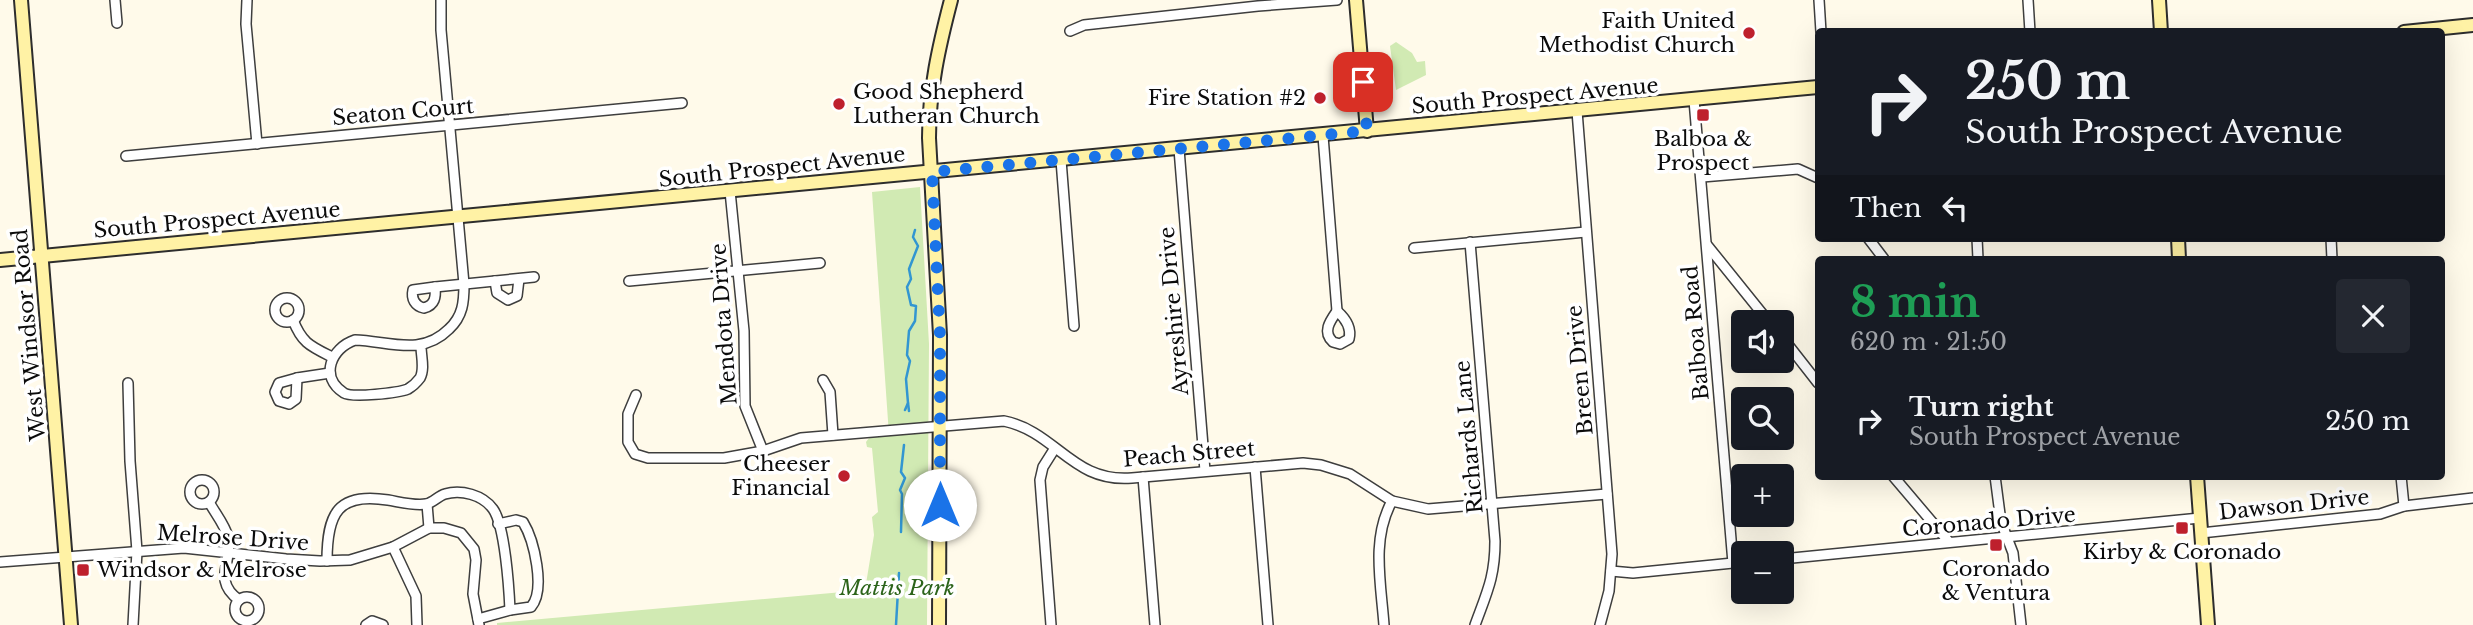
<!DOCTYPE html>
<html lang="en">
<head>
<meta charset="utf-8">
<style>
	:root { --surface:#171b24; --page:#242831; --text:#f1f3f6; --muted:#9ea1a6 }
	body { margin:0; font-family:"Libre Baskerville",serif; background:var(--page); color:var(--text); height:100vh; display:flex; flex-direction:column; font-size:26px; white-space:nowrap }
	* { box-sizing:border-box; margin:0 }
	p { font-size:23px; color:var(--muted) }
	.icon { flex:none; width:38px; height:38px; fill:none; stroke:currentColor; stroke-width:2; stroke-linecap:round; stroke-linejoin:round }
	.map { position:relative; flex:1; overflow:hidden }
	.details { position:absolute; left:1815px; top:256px; width:630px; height:224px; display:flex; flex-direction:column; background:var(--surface); border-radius:7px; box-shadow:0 7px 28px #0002 }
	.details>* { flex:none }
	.top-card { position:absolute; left:1815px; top:28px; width:630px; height:214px; border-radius:7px; box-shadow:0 7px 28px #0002; background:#171b24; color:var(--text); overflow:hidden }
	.fabs { position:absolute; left:1731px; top:310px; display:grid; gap:14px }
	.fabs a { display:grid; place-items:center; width:63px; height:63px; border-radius:7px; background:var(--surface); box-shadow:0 7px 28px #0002; font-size:35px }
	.pin { position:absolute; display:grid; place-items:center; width:60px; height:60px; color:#fff; margin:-30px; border-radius:14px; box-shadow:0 4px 10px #0006 }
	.me { position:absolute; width:77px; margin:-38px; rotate:0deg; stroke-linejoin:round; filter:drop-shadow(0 0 5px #0008) }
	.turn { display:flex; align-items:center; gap:24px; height:147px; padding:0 35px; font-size:32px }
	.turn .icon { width:91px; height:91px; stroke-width:2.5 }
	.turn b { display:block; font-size:49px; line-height:60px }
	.then { display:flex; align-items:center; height:66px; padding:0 35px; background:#0003; gap:14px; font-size:26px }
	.round { display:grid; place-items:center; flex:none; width:74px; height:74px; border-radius:7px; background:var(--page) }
	.summary { display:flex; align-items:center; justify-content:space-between; height:119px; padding:0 35px }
	h1 { font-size:42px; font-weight:800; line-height:52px; color:#1e9e55 }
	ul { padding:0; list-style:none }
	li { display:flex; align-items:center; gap:21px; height:91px; padding:0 35px }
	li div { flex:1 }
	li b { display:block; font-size:26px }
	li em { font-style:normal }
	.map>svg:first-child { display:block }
	.green { fill:#d1eab3 }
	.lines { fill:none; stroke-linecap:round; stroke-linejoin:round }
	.stream { stroke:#3296d1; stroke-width:2.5 }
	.street-casing { stroke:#3e3e3e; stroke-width:12 }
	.secondary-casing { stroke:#2d2d2d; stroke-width:16 }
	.street { stroke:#fff; stroke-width:9 }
	.secondary { stroke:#fff2a5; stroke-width:12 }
	.route { stroke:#1a73e8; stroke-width:12; stroke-dasharray:0 21.6 }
	.poi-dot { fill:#be202d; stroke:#fff; stroke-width:2.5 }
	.labels { text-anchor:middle; stroke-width:7; stroke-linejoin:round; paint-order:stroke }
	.poi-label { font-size:21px; fill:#0b0b0b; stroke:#fff; text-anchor:end }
	.street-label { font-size:21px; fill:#0b0b0b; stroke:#fff }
	.park-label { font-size:21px; font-style:italic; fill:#2c641b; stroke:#fff }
</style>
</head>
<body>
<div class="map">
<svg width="2473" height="625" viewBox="0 0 2473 625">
	<rect width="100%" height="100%" fill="#fffaea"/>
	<g class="green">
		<path d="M1396 42 1412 53 1417 62 1425 61 1426 75 1396 90 1390 46Z"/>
		<path d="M920 187 929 344 927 625H497V623L865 590 874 535 872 517 878 512 872 448 867 447 866 442 869 438 889 435 872 192Z"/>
	</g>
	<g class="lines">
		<g class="stream">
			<path d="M908 403 909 411"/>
			<path d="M905 410 908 403 906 379 910 361 907 355 909 331 915 321 916 306 911 305 907 287 911 279 909 269 918 246 913 237 915 230"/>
			<path d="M901 532 902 494 900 490 905 478 901 472 904 445"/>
			<path d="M896 625 899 573"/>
		</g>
		<defs>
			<g id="street">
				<path d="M115 0 117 23"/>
				<path d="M247 0 246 24 257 144"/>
				<path d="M1819 0 1821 32"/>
				<path d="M2028 0 2030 32"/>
				<path d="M1070 31 1084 25 1258 6 1337 0"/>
				<path d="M1694 100 1733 563"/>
				<path d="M1577 111 1612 554 1609 591 1600 625"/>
				<path d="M1323 136 1337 311"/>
				<path d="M1179 149 1205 471"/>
				<path d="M126 156 682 103"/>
				<path d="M1061 160 1074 326"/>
				<path d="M1702 177 1798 169 1818 178"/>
				<path d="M730 191 744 331 745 406 763 451"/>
				<path d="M1868 238 1884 259"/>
				<path d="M1977 238 1978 259"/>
				<path d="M2331 238 2332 259"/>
				<path d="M1470 242 1495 541C1495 577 1487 592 1475 625"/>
				<path d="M1707 245 1769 322"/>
				<path d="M1414 248 1586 232"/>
				<path d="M495 281 497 293 508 300 517 296 519 279"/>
				<path d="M629 281 820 263"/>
				<path d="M435 287 534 277"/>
				<path d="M435 287C436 297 435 305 424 308 415 306 411 299 413 290Z"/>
				<circle cx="287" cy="310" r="12"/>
				<path d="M1337 311C1345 318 1352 327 1349 339L1340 344 1333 342C1322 332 1330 321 1337 311Z"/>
				<path d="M293 320C302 343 310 346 332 357"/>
				<path d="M1782 337 1818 383"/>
				<path d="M421 346C421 356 425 369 420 378 417 382 413 386 408 389 398 393 352 398 344 393 319 377 331 348 355 340 389 341 421 357 449 329 463 316 464 302 464 284L441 30V0"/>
				<path d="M297 378 296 399 289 404 279 401 275 392 279 383Z"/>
				<path d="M297 378 330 373"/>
				<path d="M823 380 830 392 833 435"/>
				<path d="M128 383 130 461 137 551 133 625"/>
				<path d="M636 395 628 414V442L635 454 648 458H724L763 451 801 438 1004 421C1057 432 1072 483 1132 478L1303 463 1321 465 1350 474 1392 501 1428 509 1607 494"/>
				<path d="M1255 467 1268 625"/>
				<path d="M1893 476 1949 542"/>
				<path d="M1995 476 2001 522 2013 553 2021 625"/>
				<path d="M2401 476 2404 506"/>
				<path d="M1143 477 1155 625"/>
				<circle cx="202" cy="492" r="12"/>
				<path d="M209 502C215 513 225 525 228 537 234 561 211 580 239 600"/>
				<path d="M427 504 429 528"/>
				<path d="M2201 533 2380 514 2404 506 2473 498"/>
				<path d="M393 547 416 596 417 625"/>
				<path d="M1782 559 2200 518"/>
				<path d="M327 561C327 513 338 492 388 500 400 502 414 506 426 504 433 503 438 496 445 494 461 489 483 495 493 509 505 526 509 588 510 610"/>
				<path d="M0 562 184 548 286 559 320 561 350 560 393 547 429 528H444L461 533 474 549 476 560 473 594 479 625"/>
				<path d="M1611 571 1633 573 1743 562"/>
				<circle cx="247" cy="609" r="12"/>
				<path d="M478 619 510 610 531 607C546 590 534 540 523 522L516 520 498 524"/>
				<path d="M366 625 372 621 383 625"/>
				<path d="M1051 625 1040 480 1043 467 1055 448"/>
				<path d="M1384 625C1381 583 1371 539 1392 501"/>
			</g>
			<g id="secondary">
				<path d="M21 0 71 625"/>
				<path d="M1356 0 1367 131"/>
				<path d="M2159 0 2161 32"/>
				<path d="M2404 32 2473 25"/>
				<path d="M2178 238 2179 259"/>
				<path d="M0 260 1818 87"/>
				<path d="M2197 476 2208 625"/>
				<path d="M939 625 940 335 929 138C929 90 939 46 951 0"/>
			</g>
		</defs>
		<use href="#street" class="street-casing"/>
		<use href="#secondary" class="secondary-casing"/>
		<use href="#street" class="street"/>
		<use href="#secondary" class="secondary"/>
	</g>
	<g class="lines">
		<path class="route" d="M940 505V335L932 172 1367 131 1363 82"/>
	</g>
	<g class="poi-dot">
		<circle cx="1749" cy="33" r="7"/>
		<circle cx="1320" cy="98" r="7"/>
		<circle cx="839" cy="104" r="7"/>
		<rect x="1696" y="108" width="14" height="14" rx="3.5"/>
		<circle cx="844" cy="476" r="7"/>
		<rect x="2175" y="521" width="14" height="14" rx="3.5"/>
		<rect x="1989" y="538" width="14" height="14" rx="3.5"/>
		<rect x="76" y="563" width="14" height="14" rx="3.5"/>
	</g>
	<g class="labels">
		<g class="poi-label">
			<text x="1735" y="28">Faith United<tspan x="1735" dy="24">Methodist Church</tspan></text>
			<text x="853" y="99" text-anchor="start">Good Shepherd<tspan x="853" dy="24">Lutheran Church</tspan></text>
			<text x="1306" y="105">Fire Station #2</text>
			<text x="1703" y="146" text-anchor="middle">Balboa &amp;<tspan x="1703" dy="24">Prospect</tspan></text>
			<text x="830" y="471">Cheeser<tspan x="830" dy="24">Financial</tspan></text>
			<text x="2182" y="559" text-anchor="middle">Kirby &amp; Coronado</text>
			<text x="1996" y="576" text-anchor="middle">Coronado<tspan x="1996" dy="24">&amp; Ventura</tspan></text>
			<text x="97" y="577" text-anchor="start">Windsor &amp; Melrose</text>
		</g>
		<g class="street-label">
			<text transform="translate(1535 96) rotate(-5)" y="7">South Prospect Avenue</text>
			<text transform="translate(403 112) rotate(-5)" y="7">Seaton Court</text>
			<text transform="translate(782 167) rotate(-6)" y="7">South Prospect Avenue</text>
			<text transform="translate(217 220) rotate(-5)" y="7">South Prospect Avenue</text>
			<text transform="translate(1174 311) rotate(-95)" y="7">Ayreshire Drive</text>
			<text transform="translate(724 324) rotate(-94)" y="7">Mendota Drive</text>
			<text transform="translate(1696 333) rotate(-95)" y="7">Balboa Road</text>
			<text transform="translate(29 335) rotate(-95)" y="7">West Windsor Road</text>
			<text transform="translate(1580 370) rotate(-95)" y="7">Breen Drive</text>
			<text transform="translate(1469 437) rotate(-95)" y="7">Richards Lane</text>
			<text transform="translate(1189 454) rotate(-5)" y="7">Peach Street</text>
			<text transform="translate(2294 505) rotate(-6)" y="7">Dawson Drive</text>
			<text transform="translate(1989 522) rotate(-5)" y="7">Coronado Drive</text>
			<text transform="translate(233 538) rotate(4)" y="7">Melrose Drive</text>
		</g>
		<g class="park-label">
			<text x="897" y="595">Mattis Park</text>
		</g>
	</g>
</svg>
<div class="fabs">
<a><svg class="icon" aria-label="sound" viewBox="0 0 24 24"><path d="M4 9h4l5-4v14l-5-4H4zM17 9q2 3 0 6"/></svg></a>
<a><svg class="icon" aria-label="search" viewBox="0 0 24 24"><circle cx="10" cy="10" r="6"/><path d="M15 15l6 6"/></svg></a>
<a>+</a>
<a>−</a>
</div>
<div class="pin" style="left:1363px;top:82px;background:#d93025"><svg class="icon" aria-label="arrive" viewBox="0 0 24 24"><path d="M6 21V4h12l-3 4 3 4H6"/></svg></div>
<svg class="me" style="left:940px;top:505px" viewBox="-20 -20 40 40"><circle r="19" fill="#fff"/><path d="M0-13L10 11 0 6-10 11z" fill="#1a73e8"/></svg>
<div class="top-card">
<div class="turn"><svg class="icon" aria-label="right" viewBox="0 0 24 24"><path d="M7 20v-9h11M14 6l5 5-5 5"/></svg><div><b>250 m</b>South Prospect Avenue</div></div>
<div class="then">Then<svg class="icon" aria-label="left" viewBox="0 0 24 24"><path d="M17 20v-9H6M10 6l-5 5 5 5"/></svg></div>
</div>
<section class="details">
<div class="summary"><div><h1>8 min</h1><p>620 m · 21:50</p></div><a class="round"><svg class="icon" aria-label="close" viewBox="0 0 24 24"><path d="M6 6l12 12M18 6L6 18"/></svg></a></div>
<ul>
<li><svg class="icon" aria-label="right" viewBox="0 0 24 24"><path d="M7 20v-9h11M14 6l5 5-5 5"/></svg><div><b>Turn right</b><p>South Prospect Avenue</p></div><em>250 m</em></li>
</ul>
</section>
</div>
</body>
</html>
